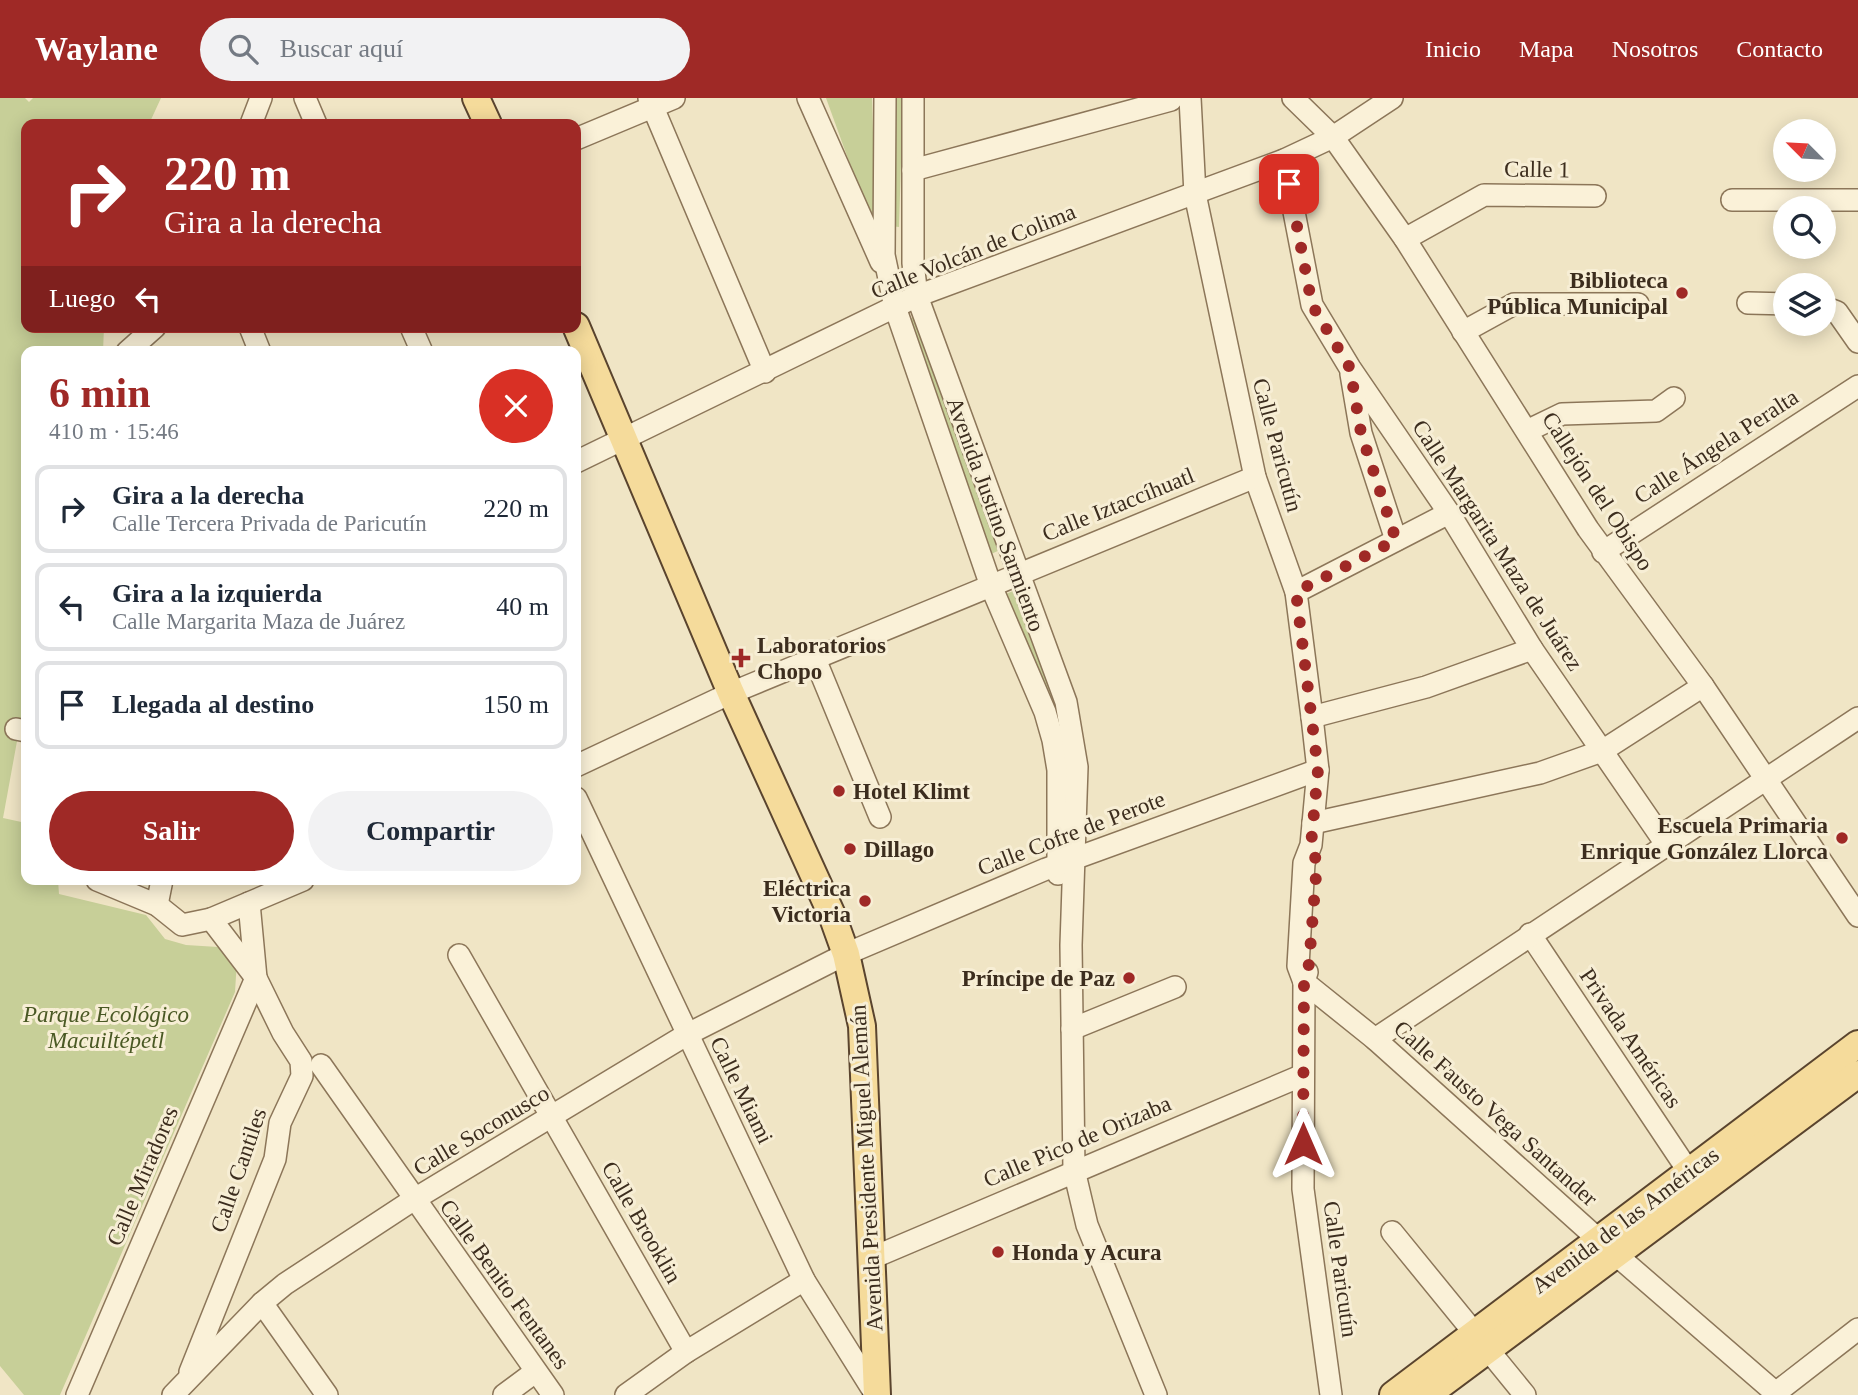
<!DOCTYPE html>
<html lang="es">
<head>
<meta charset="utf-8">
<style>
	:root { --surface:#fff; --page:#f2f2f3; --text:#1f2937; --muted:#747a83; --line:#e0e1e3; --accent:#9f2926 }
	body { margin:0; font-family:"Times New Roman",serif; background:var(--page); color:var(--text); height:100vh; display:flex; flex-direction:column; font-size:26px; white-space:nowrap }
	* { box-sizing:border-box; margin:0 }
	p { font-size:23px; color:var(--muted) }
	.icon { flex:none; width:38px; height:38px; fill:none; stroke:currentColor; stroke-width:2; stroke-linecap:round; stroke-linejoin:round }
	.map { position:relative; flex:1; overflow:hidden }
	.sheet { position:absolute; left:21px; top:248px; width:560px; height:539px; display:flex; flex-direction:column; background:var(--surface); border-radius:14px; box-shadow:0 4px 18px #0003 }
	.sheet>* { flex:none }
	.banner { position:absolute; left:21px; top:21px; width:560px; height:214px; border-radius:14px; box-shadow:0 4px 18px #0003; background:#9f2926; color:#fff; overflow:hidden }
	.needle { width:46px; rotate:294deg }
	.buttons { position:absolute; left:1773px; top:21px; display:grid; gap:14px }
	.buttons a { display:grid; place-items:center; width:63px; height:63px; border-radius:50%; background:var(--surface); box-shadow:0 4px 18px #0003; font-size:35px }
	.pin { position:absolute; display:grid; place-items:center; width:60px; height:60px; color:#fff; margin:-30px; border-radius:14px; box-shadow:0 4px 10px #0006 }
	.me { position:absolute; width:77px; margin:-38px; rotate:0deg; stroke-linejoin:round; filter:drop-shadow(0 0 5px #0008) }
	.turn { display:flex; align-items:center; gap:24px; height:147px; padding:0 28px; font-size:32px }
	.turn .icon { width:91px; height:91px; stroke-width:2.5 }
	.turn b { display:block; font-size:49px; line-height:60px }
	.then { display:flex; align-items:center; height:66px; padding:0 28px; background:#0003; gap:14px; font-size:26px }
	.round { display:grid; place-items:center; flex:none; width:74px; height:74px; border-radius:37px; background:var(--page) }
	.head { display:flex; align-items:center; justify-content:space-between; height:119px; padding:0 28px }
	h1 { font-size:42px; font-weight:600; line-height:52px; color:var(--accent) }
	.button { display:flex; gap:14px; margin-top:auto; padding:14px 28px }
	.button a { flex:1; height:80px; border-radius:42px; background:var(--accent); color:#fff; font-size:28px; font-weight:600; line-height:80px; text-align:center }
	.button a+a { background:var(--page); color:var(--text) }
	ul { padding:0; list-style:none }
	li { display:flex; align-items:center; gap:21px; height:88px; margin:0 14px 10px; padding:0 14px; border:4px solid var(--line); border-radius:14px }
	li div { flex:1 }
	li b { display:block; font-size:26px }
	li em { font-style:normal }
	header { display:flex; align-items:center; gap:42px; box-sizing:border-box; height:98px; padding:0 35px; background:var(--accent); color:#fff }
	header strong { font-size:33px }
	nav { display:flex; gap:38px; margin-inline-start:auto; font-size:24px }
	.search { width:490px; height:63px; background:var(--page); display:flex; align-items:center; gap:18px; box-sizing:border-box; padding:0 24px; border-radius:38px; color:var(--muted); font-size:26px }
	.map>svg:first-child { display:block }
	.green { fill:#c7cf98 }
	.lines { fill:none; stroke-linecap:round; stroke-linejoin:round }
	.minor-casing { stroke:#8c7659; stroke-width:24 }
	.major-casing { stroke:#5a442e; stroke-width:30 }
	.minor { stroke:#faf1d8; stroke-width:21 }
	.major { stroke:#f5db9b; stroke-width:26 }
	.route { stroke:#9f2926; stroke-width:12; stroke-dasharray:0 21.6 }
	.poi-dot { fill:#9f2926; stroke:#f7eed5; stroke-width:2.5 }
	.labels { text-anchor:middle; stroke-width:6; stroke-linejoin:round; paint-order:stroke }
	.street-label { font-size:23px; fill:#3c2d1e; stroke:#f7eed5 }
	.poi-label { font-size:23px; font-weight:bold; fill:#3c2d1e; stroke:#f7eed5; text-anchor:end }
	.park-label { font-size:23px; font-style:italic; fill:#4a5924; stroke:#f7eed5 }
</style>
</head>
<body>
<header>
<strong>Waylane</strong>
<div class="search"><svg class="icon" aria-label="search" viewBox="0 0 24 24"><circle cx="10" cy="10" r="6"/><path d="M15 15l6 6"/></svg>Buscar aquí</div>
<nav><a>Inicio</a><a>Mapa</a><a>Nosotros</a><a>Contacto</a></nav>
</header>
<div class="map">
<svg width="1858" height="1297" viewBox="0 0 1858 1297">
	<rect width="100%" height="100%" fill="#f0e5c5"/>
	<g class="green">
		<path d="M0 0H25L29 4 33 0H161L149 26H26V229H104L103 254H26V594L3 720 26 725V782H58L59 796 146 817 165 841 186 847 218 849 237 862 235 894 60 1297H24L0 1268Z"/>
		<path d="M826 0H872L876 138Z"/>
		<path d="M891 0H903L899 129 889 128Z"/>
		<path d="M915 218 1000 452 991 456 905 224Z"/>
		<path d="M1013 493 1062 606 1064 683 1006 496Z"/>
	</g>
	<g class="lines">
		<defs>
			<g id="minor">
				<path d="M305 0 316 26"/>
				<path d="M649 0 765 274"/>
				<path d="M808 0 881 164"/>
				<path d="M885 0 884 157 895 209 991 488 1045 614 1053 642 1058 672V776"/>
				<path d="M913 0V165L917 198 1066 604 1077 669 1071 847 1074 1072 1087 1127 1156 1297"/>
				<path d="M1190 0 1195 96 1255 379 1296 494 1312 619 1318 672 1311 747 1304 765 1298 868 1304 884"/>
				<path d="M1293 0 1333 39 1405 141 1588 431 1703 588 1858 818"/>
				<path d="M251 26 261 0"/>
				<path d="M576 41 674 0"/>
				<path d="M1284 62 1312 207 1350 270 1449 415 1532 551 1666 746"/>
				<path d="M913 72 1171 2"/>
				<path d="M1732 102H1858"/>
				<path d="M1405 141 1484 97 1595 98"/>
				<path d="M1748 205 1785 206"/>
				<path d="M1824 209 1837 214 1858 244"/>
				<path d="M250 229 260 254"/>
				<path d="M411 229 422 254"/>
				<path d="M1463 234 1514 206H1638"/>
				<path d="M127 254 155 229"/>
				<path d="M1351 276 1361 335 1396 442"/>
				<path d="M1527 333 1562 316 1656 313 1674 300"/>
				<path d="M576 364 917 198 1284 62 1333 39 1392 0"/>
				<path d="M1603 454 1858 288"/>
				<path d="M1296 494 1449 415"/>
				<path d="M815 561 880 719"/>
				<path d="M1312 619 1426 589 1532 551"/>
				<path d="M16 631 26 633"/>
				<path d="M576 668 731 595 1255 379"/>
				<path d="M576 700 804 1182 876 1297"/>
				<path d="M1313 725 1540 675 1602 653 1703 588"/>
				<path d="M97 782 157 807 182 827 211 821 303 782"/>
				<path d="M157 807 162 782"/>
				<path d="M1530 836 1689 1074"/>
				<path d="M459 857 686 1254"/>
				<path d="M1307 874 1304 884 1303 1091 1331 1297"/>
				<path d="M1304 884 1375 941 1599 1142 1778 1297"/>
				<path d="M1072 931 1175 889"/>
				<path d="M1375 941 1858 620"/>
				<path d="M321 967 553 1297"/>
				<path d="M1392 1134 1525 1297"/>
				<path d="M872 1160 1303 977"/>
				<path d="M262 1205 327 1297"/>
				<path d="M190 1274 275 1061 280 1025 302 978 301 963 283 935 256 880 211 821"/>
				<path d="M77 1297 256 880 249 805"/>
				<path d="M173 1297 262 1205 285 1186 413 1102 686 937 846 856 1046 771 1318 672"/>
				<path d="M504 1297 535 1274"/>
				<path d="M626 1297 686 1254 804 1182"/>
				<path d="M1773 1297 1858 1231"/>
			</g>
			<g id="major">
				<path d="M476 0 488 26"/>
				<path d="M576 228 731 595 832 817 846 856 862 928 877 1297"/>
				<path d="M1393 1297 1858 946"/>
				<path d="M1427 1297 1858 976"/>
			</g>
		</defs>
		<use href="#minor" class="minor-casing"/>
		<use href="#major" class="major-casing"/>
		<use href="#minor" class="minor"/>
		<use href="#major" class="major"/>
	</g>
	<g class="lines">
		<path class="route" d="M1289 86 1312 207 1350 270 1361 335 1396 442 1296 494 1318 672 1311 747 1317 765 1309 866 1304 884 1303 1046"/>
	</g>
	<g class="poi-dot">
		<circle cx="1682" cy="195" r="7"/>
		<path d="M737.5 549.5h7v7h7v7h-7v7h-7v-7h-7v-7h7z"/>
		<circle cx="839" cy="693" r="7"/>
		<circle cx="1842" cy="740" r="7"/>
		<circle cx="850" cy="751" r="7"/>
		<circle cx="865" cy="803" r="7"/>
		<circle cx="1129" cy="880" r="7"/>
		<circle cx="998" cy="1154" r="7"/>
	</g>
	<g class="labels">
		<g class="street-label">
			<text transform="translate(1537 71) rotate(1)" y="8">Calle 1</text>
			<text transform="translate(973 153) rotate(-22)" y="8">Calle Volcán de Colima</text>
			<text transform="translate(1278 347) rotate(75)" y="8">Calle Paricutín</text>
			<text transform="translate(1716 348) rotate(-33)" y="8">Calle Ángela Peralta</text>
			<text transform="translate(1598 393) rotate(57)" y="8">Callejón del Obispo</text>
			<text transform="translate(1118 406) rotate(-22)" y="8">Calle Iztaccíhuatl</text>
			<text transform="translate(996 416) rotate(70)" y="8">Avenida Justino Sarmiento</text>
			<text transform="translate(1498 447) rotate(57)" y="8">Calle Margarita Maza de Juárez</text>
			<text transform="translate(1071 735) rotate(-21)" y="8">Calle Cofre de Perote</text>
			<text transform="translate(1631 940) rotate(56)" y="8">Privada Américas</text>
			<text transform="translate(742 992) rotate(64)" y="8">Calle Miami</text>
			<text transform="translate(1496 1015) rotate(42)" y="8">Calle Fausto Vega Santander</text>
			<text transform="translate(481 1032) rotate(-31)" y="8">Calle Soconusco</text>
			<text transform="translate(1077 1043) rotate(-23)" y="8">Calle Pico de Orizaba</text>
			<text transform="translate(866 1070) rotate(-93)" y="8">Avenida Presidente Miguel Alemán</text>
			<text transform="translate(238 1072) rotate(-71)" y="8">Calle Cantiles</text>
			<text transform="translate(142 1078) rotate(-67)" y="8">Calle Miradores</text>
			<text transform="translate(1625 1122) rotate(-37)" y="8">Avenida de las Américas</text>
			<text transform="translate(642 1124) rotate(60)" y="8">Calle Brooklin</text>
			<text transform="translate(1341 1171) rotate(82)" y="8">Calle Paricutín</text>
			<text transform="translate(505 1186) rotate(54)" y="8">Calle Benito Fentanes</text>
		</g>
		<g class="poi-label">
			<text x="1668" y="190">Biblioteca<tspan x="1668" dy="26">Pública Municipal</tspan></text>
			<text x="757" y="555" text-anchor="start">Laboratorios<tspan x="757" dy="26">Chopo</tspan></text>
			<text x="853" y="701" text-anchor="start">Hotel Klimt</text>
			<text x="1828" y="735">Escuela Primaria<tspan x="1828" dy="26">Enrique González Llorca</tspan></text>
			<text x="864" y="759" text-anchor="start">Dillago</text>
			<text x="851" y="798">Eléctrica<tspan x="851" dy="26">Victoria</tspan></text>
			<text x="1115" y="888">Príncipe de Paz</text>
			<text x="1012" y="1162" text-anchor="start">Honda y Acura</text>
		</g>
		<g class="park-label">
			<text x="106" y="924">Parque Ecológico<tspan x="106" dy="26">Macuiltépetl</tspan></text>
		</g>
	</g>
</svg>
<div class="buttons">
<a><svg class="needle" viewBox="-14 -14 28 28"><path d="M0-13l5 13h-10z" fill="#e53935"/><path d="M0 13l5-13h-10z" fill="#747a83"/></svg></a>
<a><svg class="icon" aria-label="search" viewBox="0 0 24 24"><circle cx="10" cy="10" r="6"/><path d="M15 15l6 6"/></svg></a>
<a><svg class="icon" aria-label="layers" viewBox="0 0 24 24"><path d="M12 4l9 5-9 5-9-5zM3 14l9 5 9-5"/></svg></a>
</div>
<div class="pin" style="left:1289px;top:86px;background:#d93025"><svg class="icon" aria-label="arrive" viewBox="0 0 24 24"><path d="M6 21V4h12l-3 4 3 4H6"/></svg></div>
<svg class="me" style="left:1303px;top:1046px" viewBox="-20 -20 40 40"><path d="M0-17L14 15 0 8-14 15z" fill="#9f2926" stroke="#fff" stroke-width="4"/></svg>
<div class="banner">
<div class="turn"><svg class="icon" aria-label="right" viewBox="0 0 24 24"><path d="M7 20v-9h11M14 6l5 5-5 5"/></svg><div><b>220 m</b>Gira a la derecha</div></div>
<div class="then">Luego<svg class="icon" aria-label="left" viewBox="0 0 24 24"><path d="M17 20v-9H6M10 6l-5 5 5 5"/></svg></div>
</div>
<section class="sheet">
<div class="head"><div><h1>6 min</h1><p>410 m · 15:46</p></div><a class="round" style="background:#d93025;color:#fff"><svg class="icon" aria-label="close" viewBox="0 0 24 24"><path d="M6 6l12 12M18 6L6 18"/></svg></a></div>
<ul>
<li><svg class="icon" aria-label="right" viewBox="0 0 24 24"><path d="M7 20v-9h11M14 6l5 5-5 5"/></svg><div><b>Gira a la derecha</b><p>Calle Tercera Privada de Paricutín</p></div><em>220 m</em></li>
<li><svg class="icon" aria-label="left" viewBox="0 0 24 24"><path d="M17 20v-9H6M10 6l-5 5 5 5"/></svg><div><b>Gira a la izquierda</b><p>Calle Margarita Maza de Juárez</p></div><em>40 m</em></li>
<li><svg class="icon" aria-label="arrive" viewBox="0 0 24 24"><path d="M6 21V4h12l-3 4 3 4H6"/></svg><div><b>Llegada al destino</b></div><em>150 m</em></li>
</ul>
<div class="button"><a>Salir</a><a>Compartir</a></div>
</section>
</div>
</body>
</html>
